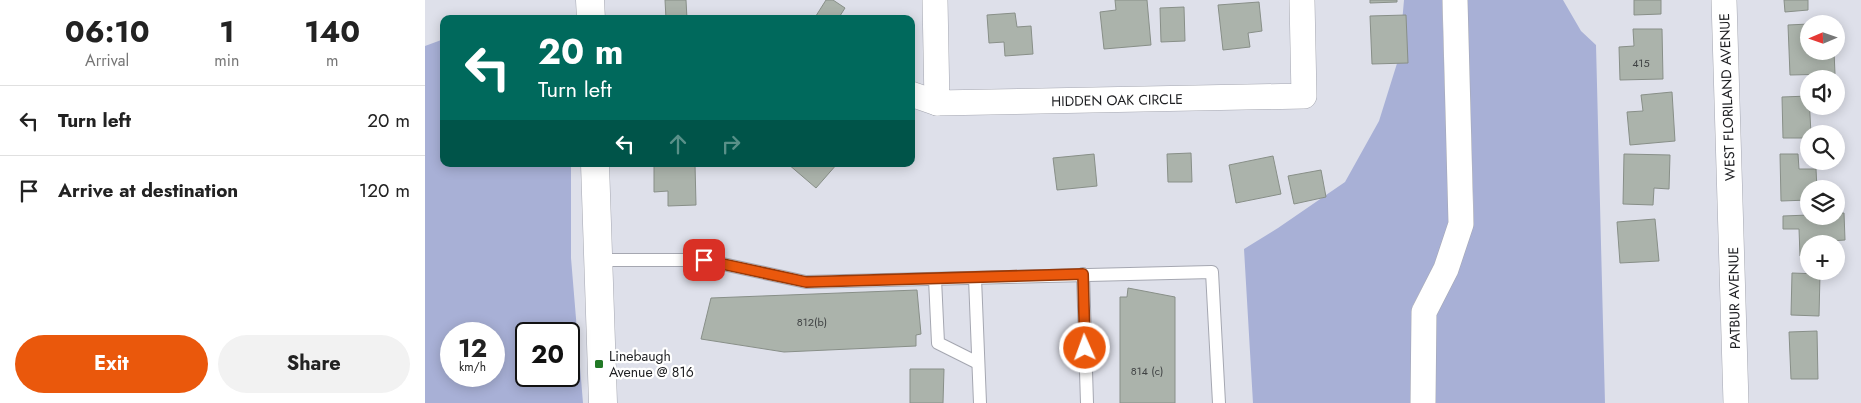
<!DOCTYPE html>
<html lang="en">
<head>
<meta charset="utf-8">
<style>
	:root { --surface:#fff; --page:#f2f2f2; --text:#222; --muted:#767676; --line:#e0e0e0; --accent:#ea580c }
	body { margin:0; font-family:Jost,sans-serif; background:var(--page); color:var(--text); height:100vh; display:flex; flex-direction:column; font-size:19px; white-space:nowrap }
	* { box-sizing:border-box; margin:0 }
	p { font-size:16px; color:var(--muted) }
	.icon { flex:none; width:28px; height:28px; fill:none; stroke:currentColor; stroke-width:2; stroke-linecap:round; stroke-linejoin:round }
	.map { position:relative; flex:1; overflow:hidden }
	.panel { display:flex; flex-direction:column; background:var(--surface); width:425px }
	.panel>* { flex:none }
	.banner { position:absolute; left:15px; top:15px; width:475px; height:152px; border-radius:10px; box-shadow:0 2px 12px #0003; background:#00695c; color:#fff; overflow:hidden }
	.needle { width:32px; rotate:268deg }
	.fabs { position:absolute; left:1375px; top:15px; display:grid; gap:10px }
	.fabs a { display:grid; place-items:center; width:45px; height:45px; border-radius:50%; background:var(--surface); box-shadow:0 2px 12px #0003; font-size:25px }
	.speed { position:absolute; left:15px; top:322px; display:flex; gap:10px; font-size:25px; font-weight:700; text-align:center }
	.speed>* { display:grid; place-content:center; width:65px; height:65px; border-radius:50%; background:var(--surface); box-shadow:0 2px 12px #0003; line-height:1 }
	.speed small { font-size:12px; font-weight:400 }
	.speed .limit { border:2px solid #111; border-radius:8px; background:#fff; color:#111 }
	.pin { position:absolute; display:grid; place-items:center; width:42px; height:42px; color:#fff; margin:-21px; border-radius:10px; box-shadow:0 2px 8px #0006 }
	.me { position:absolute; width:55px; margin:-28px; rotate:358deg; stroke-linejoin:round; filter:drop-shadow(0 0 4px #0008) }
	.turn { display:flex; align-items:center; gap:18px; height:105px; padding:0 15px; font-size:22px }
	.turn .icon { width:65px; height:65px; stroke-width:2.5 }
	.turn b { display:block; font-size:35px; line-height:42px }
	.lanes { display:flex; align-items:center; height:48px; padding:0 15px; background:#0003; justify-content:center; gap:25px; direction:ltr }
	.lanes .off { opacity:.35 }
	.eta { display:flex; justify-content:space-evenly; align-items:center; height:85px; text-align:center }
	.eta b { font-size:30px; font-weight:700; line-height:35px }
	.action { display:flex; gap:10px; margin-top:auto; padding:10px 15px }
	.action a { flex:1; height:58px; border-radius:30px; background:var(--accent); color:#fff; font-size:20px; font-weight:700; line-height:58px; text-align:center }
	.action a+a { background:var(--page); color:var(--text) }
	ul { padding:0; list-style:none }
	li { display:flex; align-items:center; gap:15px; height:70px; padding:0 15px; border-top:1px solid var(--line) }
	li div { flex:1 }
	li b { display:block; font-size:19px }
	li em { font-style:normal }
	main { display:flex; flex:1; min-height:0 }
	.map>svg:first-child { display:block }
	.forest { fill:#a8b0d6; fill-rule:evenodd }
	.building { fill:#abb3ab; stroke:#888f88 }
	.lines { fill:none; stroke-linecap:round; stroke-linejoin:round }
	.lane-casing { stroke:#a5a7b1; stroke-width:14 }
	.street-casing { stroke:#a5a7b1; stroke-width:26 }
	.secondary-casing { stroke:#a5a7b1; stroke-width:29 }
	.lane { stroke:#fff; stroke-width:12 }
	.street { stroke:#fff; stroke-width:25 }
	.secondary { stroke:#fff; stroke-width:28 }
	.route-casing { stroke:#983908; stroke-width:12 }
	.route { stroke:#ea580c; stroke-width:9 }
	.poi-dot { fill:#227926; stroke:#fff; stroke-width:2 }
	.labels { text-anchor:middle; stroke-width:4.5; stroke-linejoin:round; paint-order:stroke }
	.number-label { font-size:11px; fill:#404344 }
	.street-label { font-size:14px; fill:#1d1e21; stroke:#fff }
	.poi-label { font-size:14px; fill:#1d1e21; stroke:#fff; text-anchor:start }
</style>
</head>
<body>
<main>
<section class="panel">
<div class="eta">
<div><b>06:10</b><p>Arrival</p></div>
<div><b>1</b><p>min</p></div>
<div><b>140</b><p>m</p></div>
</div>
<ul>
<li><svg class="icon" aria-label="left" viewBox="0 0 24 24"><path d="M17 20v-9H6M10 6l-5 5 5 5"/></svg><div><b>Turn left</b></div><em>20 m</em></li>
<li><svg class="icon" aria-label="arrive" viewBox="0 0 24 24"><path d="M6 21V4h12l-3 4 3 4H6"/></svg><div><b>Arrive at destination</b></div><em>120 m</em></li>
</ul>
<div class="action"><a>Exit</a><a>Share</a></div>
</section>
<div class="map">
<svg width="1436" height="403" viewBox="0 0 1436 403">
	<rect width="100%" height="100%" fill="#dee0ea"/>
	<g class="forest">
		<path d="M979 0H1017L1024 222 1009 265 987 307 986 403H828L819 249 853 228 920 182 954 121 974 57Z"/>
		<path d="M1042 0H1138L1156 31 1171 45 1180 403H1011V314L1032 272 1049 223Z"/>
		<path d="M19 39V164H146V258L158 403H0V46ZM26 334H69V376H26ZM101 334H144V376H101Z"/>
	</g>
	<g class="building">
		<path d="M240 0H261L262 19H241Z"/>
		<path d="M401 0H408L420 8 413 19H389Z"/>
		<path d="M690 0H722L726 45 679 49 675 12 691 10Z"/>
		<path d="M945 0H972V2L945 3Z"/>
		<path d="M1209 0H1236V14L1209 15Z"/>
		<path d="M1359 0H1383V10L1360 12Z"/>
		<path d="M834 2 837 31 823 33 825 47 798 50 793 5Z"/>
		<path d="M759 7 760 41 736 42 735 8Z"/>
		<path d="M590 13 592 27 606 26 608 54 580 56 579 42 564 43 562 15Z"/>
		<path d="M981 15 983 63 947 64 945 16Z"/>
		<path d="M1384 24V51H1409L1410 74 1365 75 1363 25Z"/>
		<path d="M1208 29H1237L1238 79 1195 80 1194 47 1209 46Z"/>
		<path d="M1247 92 1250 141 1205 145 1202 112 1218 111 1216 95Z"/>
		<path d="M1384 96 1386 134H1384V138H1358L1357 97Z"/>
		<path d="M766 153 767 182H743L742 154Z"/>
		<path d="M669 154 672 186 632 190 628 158Z"/>
		<path d="M1199 154 1245 155 1244 189 1229 188 1228 205 1198 204Z"/>
		<path d="M1355 154H1373L1374 169H1391L1392 189H1384V200L1356 201Z"/>
		<path d="M848 156 856 194 811 203 804 165Z"/>
		<path d="M229 164H270L271 205 243 206V191L229 192Z"/>
		<path d="M363 164H412L391 188Z"/>
		<path d="M896 170 901 197 869 204 863 176Z"/>
		<path d="M1411 213H1419L1420 240 1404 241 1405 244H1384V256H1375L1374 229H1358V216L1384 215V216H1411Z"/>
		<path d="M1230 219 1234 261 1195 263 1192 222Z"/>
		<path d="M1367 273 1395 274 1394 316 1366 315Z"/>
		<path d="M703 288 750 297V403H695V297H702Z"/>
		<path d="M492 290 496 334 491 335V346L359 352 276 339 286 298Z"/>
		<path d="M1392 331 1393 379H1366L1364 332Z"/>
		<path d="M485 369H519L518 403H485Z"/>
	</g>
	<g class="lines">
		<defs>
			<g id="lane">
				<path d="M173 260H279L381 282 787 272 794 403"/>
				<path d="M658 274 662 403"/>
				<path d="M550 278 555 403"/>
				<path d="M510 279 513 343 553 363"/>
			</g>
			<g id="street">
				<path d="M510 0 512 103 879 96 877 0"/>
				<path d="M1299 0 1311 403"/>
				<path d="M486 94 512 103"/>
				<path d="M998 403 999 312 1021 269 1036 224 1030 0"/>
			</g>
			<g id="secondary">
				<path d="M165 0 166 19"/>
				<path d="M170 164 178 403"/>
			</g>
		</defs>
		<use href="#lane" class="lane-casing"/>
		<use href="#street" class="street-casing"/>
		<use href="#secondary" class="secondary-casing"/>
		<use href="#lane" class="lane"/>
		<use href="#street" class="street"/>
		<use href="#secondary" class="secondary"/>
	</g>
	<g class="lines">
		<defs>
			<path id="route" d="M279 260 381 282 658 274 660 348"/>
		</defs>
		<use href="#route" class="route-casing"/>
		<use href="#route" class="route"/>
	</g>
	<rect class="poi-dot" x="169" y="359" width="10" height="10" rx="2.5"/>
	<g class="labels">
		<g class="number-label">
			<text x="1216" y="67">415</text>
			<text x="387" y="326">812(b)</text>
			<text x="722" y="375">814 (c)</text>
		</g>
		<g class="street-label">
			<text transform="translate(1302 97) rotate(-92)" y="5">WEST FLORILAND AVENUE</text>
			<text transform="translate(692 100) rotate(-1)" y="5">HIDDEN OAK CIRCLE</text>
			<text transform="translate(1309 298) rotate(-91)" y="5">PATBUR AVENUE</text>
		</g>
		<g class="poi-label">
			<text x="184" y="361">Linebaugh<tspan x="184" dy="16">Avenue @ 816</tspan></text>
		</g>
	</g>
</svg>
<div class="fabs">
<a><svg class="needle" viewBox="-14 -14 28 28"><path d="M0-13l5 13h-10z" fill="#e53935"/><path d="M0 13l5-13h-10z" fill="#767676"/></svg></a>
<a><svg class="icon" aria-label="sound" viewBox="0 0 24 24"><path d="M4 9h4l5-4v14l-5-4H4zM17 9q2 3 0 6"/></svg></a>
<a><svg class="icon" aria-label="search" viewBox="0 0 24 24"><circle cx="10" cy="10" r="6"/><path d="M15 15l6 6"/></svg></a>
<a><svg class="icon" aria-label="layers" viewBox="0 0 24 24"><path d="M12 4l9 5-9 5-9-5zM3 14l9 5 9-5"/></svg></a>
<a>+</a>
</div>
<div class="speed"><div>12<small>km/h</small></div><div class="limit">20</div></div>
<div class="pin" style="left:279px;top:260px;background:#d93025"><svg class="icon" aria-label="arrive" viewBox="0 0 24 24"><path d="M6 21V4h12l-3 4 3 4H6"/></svg></div>
<svg class="me" style="left:660px;top:348px" viewBox="-20 -20 40 40"><circle r="17" fill="#ea580c" stroke="#fff" stroke-width="3"/><path d="M0-11L8 9 0 5-8 9z" fill="#fff"/></svg>
<div class="banner">
<div class="turn"><svg class="icon" aria-label="left" viewBox="0 0 24 24"><path d="M17 20v-9H6M10 6l-5 5 5 5"/></svg><div><b>20 m</b>Turn left</div></div>
<div class="lanes"><svg class="icon" aria-label="left" viewBox="0 0 24 24"><path d="M17 20v-9H6M10 6l-5 5 5 5"/></svg><svg class="icon off" aria-label="ahead" viewBox="0 0 24 24"><path d="M12 20V5M6 11l6-6 6 6"/></svg><svg class="icon off" aria-label="right" viewBox="0 0 24 24"><path d="M7 20v-9h11M14 6l5 5-5 5"/></svg></div>
</div>
</div>
</main>
</body>
</html>
